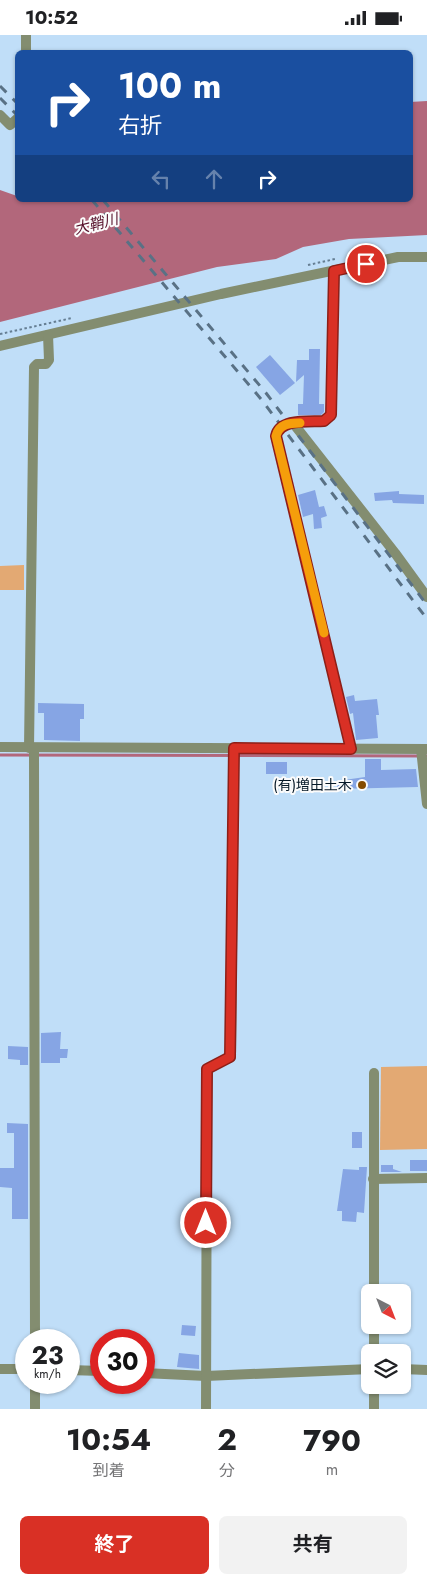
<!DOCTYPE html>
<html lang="ja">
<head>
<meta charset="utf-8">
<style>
	:root { --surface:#fff; --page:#f2f2f2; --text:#202124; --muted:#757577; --accent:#d93025 }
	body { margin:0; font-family:Jost,"Noto Sans JP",sans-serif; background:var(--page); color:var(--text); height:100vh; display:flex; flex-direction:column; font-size:19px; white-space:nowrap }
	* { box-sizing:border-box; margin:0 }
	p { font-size:16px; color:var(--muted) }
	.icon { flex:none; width:28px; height:28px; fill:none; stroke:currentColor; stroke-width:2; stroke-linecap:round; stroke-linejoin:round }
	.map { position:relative; height:1374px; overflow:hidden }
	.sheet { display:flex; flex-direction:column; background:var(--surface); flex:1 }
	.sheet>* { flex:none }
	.banner { position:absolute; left:15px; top:15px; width:398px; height:152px; border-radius:8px; box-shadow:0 1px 4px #0004; background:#1a4fa0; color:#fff; overflow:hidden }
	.needle { width:32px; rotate:138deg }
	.fabs { position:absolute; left:361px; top:1249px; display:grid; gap:10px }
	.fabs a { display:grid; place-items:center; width:50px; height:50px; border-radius:8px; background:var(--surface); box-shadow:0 1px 4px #0004; font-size:25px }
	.speed { position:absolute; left:15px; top:1294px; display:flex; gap:10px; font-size:25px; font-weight:700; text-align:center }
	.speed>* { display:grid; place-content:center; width:65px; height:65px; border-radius:50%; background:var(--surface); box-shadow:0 1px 4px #0004; line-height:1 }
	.speed small { font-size:12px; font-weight:400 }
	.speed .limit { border:8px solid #d22; background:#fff; color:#111 }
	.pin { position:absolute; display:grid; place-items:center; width:42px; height:42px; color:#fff; margin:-21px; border:2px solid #fff; border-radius:50%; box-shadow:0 1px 5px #0007 }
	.me { position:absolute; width:55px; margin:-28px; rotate:0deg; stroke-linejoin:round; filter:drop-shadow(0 0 4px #0008) }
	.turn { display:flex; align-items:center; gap:18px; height:105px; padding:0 20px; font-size:22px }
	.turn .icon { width:65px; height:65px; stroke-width:2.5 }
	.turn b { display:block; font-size:35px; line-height:42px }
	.lanes { display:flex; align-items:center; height:48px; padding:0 20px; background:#0003; justify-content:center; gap:25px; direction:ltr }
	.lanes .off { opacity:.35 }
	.eta { display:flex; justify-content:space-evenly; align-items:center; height:85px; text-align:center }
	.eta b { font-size:30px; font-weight:700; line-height:35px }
	.action { display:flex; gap:10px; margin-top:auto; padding:10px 20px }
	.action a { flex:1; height:58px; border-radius:8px; background:var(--accent); color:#fff; font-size:20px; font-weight:700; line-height:58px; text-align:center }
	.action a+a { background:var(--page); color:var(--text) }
	.status { display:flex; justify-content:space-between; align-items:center; height:35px; padding:0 25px; background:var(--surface); direction:ltr }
	.status svg { height:14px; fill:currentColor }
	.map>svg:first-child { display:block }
	.green { fill:#e3a973 }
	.water { fill:#b2677b }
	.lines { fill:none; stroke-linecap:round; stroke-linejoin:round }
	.stream { stroke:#b2677b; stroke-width:3 }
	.building { fill:#86a5e4 }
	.path { stroke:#657e93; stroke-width:2; stroke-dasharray:2.5 2.5; stroke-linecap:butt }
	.minor { stroke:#838d70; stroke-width:10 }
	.rail { stroke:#597185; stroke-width:3; stroke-dasharray:9 9; stroke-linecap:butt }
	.route-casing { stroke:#8d1f18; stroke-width:12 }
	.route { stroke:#d93025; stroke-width:9 }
	.slow { stroke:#f59e0b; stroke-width:9 }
	.poi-dot { fill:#854c00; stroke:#fbfbfb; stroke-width:2 }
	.labels { text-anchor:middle; stroke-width:4; stroke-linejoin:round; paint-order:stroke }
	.poi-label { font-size:14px; fill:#041726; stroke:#fbfbfb; text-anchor:end }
	.water-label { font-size:15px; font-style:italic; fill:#550f29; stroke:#fbfbfb }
</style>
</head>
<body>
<div class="status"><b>10:52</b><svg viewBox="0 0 49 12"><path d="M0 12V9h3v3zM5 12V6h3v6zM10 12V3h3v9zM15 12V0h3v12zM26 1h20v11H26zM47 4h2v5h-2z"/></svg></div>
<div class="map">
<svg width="427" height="1374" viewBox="0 0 427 1374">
	<rect width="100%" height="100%" fill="#c0def8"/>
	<g class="green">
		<path d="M24 530V555H0V531Z"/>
		<path d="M427 1031V1114L380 1115 381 1032Z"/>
	</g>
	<path class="water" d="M427 66V200L349 204 303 212 276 224 217 232 0 287V155L17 161 18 165H410V67Z"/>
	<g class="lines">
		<path class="stream" d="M0 720 427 721"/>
	</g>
	<g class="building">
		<path d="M309 314H320L319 369H324V377L321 380H298V369H303L304 340 296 347 297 325H309Z"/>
		<path d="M270 320 295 348 280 360 256 332Z"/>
		<path d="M315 455 319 472 324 471 327 481 321 483 322 493 314 494 313 479 303 482 298 460Z"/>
		<path d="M399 456V459L424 460V469L393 468 392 465 375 466 374 458Z"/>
		<path d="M354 660 355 666 377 664 379 680H376L378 703 356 705 353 678 350 679 346 662Z"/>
		<path d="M38 668 84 669V684H80V706L44 705V678H38Z"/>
		<path d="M365 724H381V735L416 734 418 752 337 754V746L365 742Z"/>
		<rect x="266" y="727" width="21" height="12"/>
		<path d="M61 997 60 1014H68L67 1023H60V1028H41V998Z"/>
		<path d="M8 1011 28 1012V1030H20V1025L8 1024Z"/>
		<path d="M7 1088 28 1089V1184H12V1153L0 1152V1133H14V1098H7Z"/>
		<rect x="352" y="1097" width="10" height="16"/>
		<rect x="410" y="1125" width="17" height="11"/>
		<path d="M381 1130H393V1134L402 1137H381Z"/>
		<path d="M359 1132H367L364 1178 357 1177 356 1187 342 1186V1176H337L343 1134 359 1135Z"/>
		<path d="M182 1290 196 1291 195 1301 181 1300Z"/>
		<path d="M179 1318 199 1320V1334L177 1332Z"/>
	</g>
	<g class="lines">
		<g class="path">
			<path d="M308 230 335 224"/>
			<path d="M0 299 72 283"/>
		</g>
		<g class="minor">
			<path d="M26 18V0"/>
			<path d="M0 80 10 90 18 83"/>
			<path d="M334 236 331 380 324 387C309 387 281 383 276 401L351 714"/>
			<path d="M0 311 221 259 398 222H427"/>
			<path d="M293 388 395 518 427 562"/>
			<path d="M0 712 427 714"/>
			<path d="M29 713 34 332 37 329H46L49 325 48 300"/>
			<path d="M34 713 35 1305"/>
			<path d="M421 714 427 769"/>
			<path d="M373 1144 427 1143"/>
			<path d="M374 1258V1038"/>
			<path d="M374 1290V1318"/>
			<path d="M0 1334H26"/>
			<path d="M402 1334 427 1335"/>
			<path d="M69 1335 101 1336"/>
			<path d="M144 1338 206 1341 370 1334"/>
			<path d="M35 1348V1374"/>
			<path d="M374 1350V1374"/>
			<path d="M206 1374 207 1034 231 1022 234 713"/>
		</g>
		<g class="rail">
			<path d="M0 51 18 69"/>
			<path d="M0 63 18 81"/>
			<path d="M92 165 261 364 427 584"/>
			<path d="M103 165 266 358 427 570"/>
		</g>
	</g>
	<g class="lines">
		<defs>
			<path id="route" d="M206 1188 207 1034 230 1022 234 713 351 714 276 401C280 383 309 387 324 386L331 380 334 236 366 229"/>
		</defs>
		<use href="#route" class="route-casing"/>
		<use href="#route" class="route"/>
		<path class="slow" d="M300 388C289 388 279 389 276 401L324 598"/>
	</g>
	<circle class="poi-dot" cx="362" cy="750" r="5"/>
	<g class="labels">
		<g class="poi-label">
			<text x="352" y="755">(有)増田土木</text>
		</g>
		<g class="water-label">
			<text transform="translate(96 189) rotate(-14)" y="5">大鞘川</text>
		</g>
	</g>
</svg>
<div class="fabs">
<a><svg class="needle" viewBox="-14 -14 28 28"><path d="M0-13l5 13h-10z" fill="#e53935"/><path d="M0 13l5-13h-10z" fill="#757577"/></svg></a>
<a><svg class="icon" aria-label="layers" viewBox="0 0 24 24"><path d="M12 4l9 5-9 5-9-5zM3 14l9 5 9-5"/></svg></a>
</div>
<div class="speed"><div>23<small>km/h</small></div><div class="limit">30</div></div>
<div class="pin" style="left:366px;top:229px;background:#d93025"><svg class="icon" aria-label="arrive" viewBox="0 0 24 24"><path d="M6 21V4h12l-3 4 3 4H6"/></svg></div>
<svg class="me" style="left:206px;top:1188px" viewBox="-20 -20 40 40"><circle r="17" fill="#d93025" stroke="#fff" stroke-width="3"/><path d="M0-11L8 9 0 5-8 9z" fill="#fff"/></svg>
<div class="banner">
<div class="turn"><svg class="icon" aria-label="right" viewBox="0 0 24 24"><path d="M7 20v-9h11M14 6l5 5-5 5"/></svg><div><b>100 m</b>右折</div></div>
<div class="lanes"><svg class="icon off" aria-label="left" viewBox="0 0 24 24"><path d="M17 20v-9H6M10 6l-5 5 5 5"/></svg><svg class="icon off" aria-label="ahead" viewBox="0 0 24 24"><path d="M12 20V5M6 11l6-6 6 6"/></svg><svg class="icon" aria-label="right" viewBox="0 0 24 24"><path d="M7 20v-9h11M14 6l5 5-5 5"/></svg></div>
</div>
</div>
<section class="sheet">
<div class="eta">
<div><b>10:54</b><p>到着</p></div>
<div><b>2</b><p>分</p></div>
<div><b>790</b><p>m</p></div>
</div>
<div class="action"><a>終了</a><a>共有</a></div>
</section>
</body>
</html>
